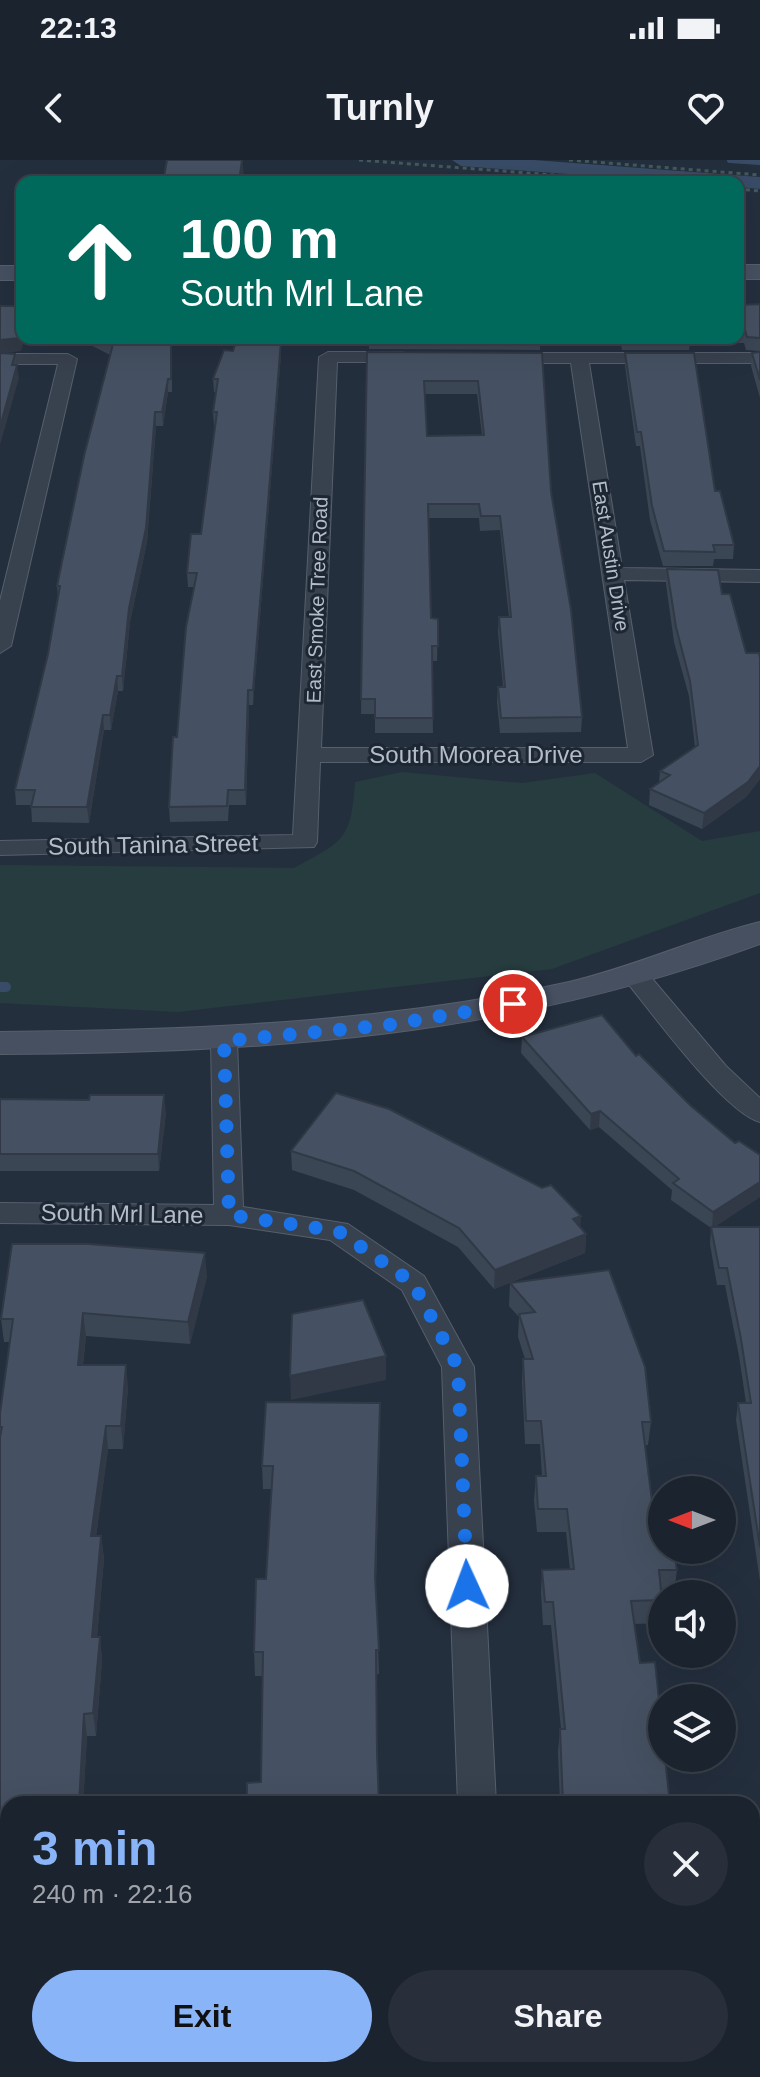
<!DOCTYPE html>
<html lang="en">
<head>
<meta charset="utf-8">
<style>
	:root { --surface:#1b232e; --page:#282f3a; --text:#f1f3f6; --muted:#a0a4aa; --line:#39404a; --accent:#8ab4f8 }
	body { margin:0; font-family:Helvetica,sans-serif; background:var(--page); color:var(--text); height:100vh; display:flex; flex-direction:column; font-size:30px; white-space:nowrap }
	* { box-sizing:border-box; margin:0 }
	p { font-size:26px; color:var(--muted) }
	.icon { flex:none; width:44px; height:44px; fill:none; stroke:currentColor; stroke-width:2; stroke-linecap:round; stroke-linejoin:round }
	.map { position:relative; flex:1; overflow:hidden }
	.details { position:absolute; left:0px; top:1636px; width:760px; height:282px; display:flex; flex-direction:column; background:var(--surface); border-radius:24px 24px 0 0; box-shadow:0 8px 32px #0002,0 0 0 2px var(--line) }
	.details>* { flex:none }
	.guide { position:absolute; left:16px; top:16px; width:728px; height:168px; border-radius:16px; box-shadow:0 8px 32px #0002,0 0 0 2px var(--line); background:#00695c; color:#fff; overflow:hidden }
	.needle { width:52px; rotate:270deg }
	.controls { position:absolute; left:648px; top:1316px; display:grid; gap:16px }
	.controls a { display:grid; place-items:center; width:88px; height:88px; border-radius:50%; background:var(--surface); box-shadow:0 8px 32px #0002,0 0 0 2px var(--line); font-size:40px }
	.pin { position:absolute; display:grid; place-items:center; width:68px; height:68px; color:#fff; margin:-34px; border:4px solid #fff; border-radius:50%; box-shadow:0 2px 8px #0007 }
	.me { position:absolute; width:88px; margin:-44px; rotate:358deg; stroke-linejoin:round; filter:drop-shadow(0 0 6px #0008) }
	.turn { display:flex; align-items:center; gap:28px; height:168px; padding:0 32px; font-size:36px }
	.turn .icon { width:104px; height:104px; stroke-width:2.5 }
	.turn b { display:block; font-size:56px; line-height:68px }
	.round { display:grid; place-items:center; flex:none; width:84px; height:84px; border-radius:42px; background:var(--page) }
	.overview { display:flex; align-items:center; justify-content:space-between; height:136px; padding:0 32px }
	h1 { font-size:48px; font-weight:600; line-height:60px; color:var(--accent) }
	.action { display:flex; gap:16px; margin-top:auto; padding:16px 32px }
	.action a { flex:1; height:92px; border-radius:48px; background:var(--accent); color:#111; font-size:32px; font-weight:600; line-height:92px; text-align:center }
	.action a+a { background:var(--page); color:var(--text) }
	.status { display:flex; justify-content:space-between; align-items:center; height:56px; padding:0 40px; background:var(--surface); direction:ltr }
	.status svg { height:22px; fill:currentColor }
	header { display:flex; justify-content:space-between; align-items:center; height:104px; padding:0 32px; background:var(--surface); font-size:36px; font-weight:600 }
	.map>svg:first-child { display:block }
	.green { fill:#263c3f }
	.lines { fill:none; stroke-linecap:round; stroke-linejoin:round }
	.stream-far1 { stroke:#394c67; stroke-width:6 }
	.stream { stroke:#394c67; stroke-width:10 }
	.canal { fill:#394c67; fill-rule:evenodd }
	.street-casing { stroke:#565f6c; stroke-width:2 }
	.secondary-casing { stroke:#565f6c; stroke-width:2 }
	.path { stroke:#44595c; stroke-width:3; stroke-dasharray:4 4; stroke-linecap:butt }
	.street { fill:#38414e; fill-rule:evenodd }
	.secondary { fill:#465061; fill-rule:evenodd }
	.wall { fill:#3b4654; fill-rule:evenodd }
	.shaded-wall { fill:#303945 }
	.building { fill:#455162; stroke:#303945; stroke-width:2; fill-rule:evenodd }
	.route { stroke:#1a73e8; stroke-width:14; stroke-dasharray:0 25.2 }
	.labels { text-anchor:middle; stroke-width:6; stroke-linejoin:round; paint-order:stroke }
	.far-street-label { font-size:20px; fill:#b4bcc9; stroke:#1d2633 }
	.street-label { font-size:24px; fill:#b4bcc9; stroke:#1d2633 }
</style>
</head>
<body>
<div class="status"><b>22:13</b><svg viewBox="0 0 49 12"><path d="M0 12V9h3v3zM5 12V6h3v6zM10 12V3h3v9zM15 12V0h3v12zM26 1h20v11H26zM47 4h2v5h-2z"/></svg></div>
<header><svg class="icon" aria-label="back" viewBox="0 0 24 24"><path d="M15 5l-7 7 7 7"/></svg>Turnly<svg class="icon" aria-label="heart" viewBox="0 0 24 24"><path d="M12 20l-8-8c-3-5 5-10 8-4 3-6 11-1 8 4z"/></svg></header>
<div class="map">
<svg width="760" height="1917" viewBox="0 0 760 1917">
	<rect width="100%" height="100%" fill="#242f3e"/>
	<path class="green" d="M402 612 522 623 595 613 702 681 760 671V733L552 809 178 852 0 843V705L294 708C343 681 351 681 355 622Z"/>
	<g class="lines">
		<path class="stream-far1" d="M730 0 760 2"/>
		<path class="stream" d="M0 827H6"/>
		<path class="canal" d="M452 0H534L760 17V29L738 27V22H674L461 6Z"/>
		<defs>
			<g id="street">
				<path d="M328 192H403L412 197 403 202H337L321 588H628L571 203H505L496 198 505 193H760V203H589L622 408 760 410V422L624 420 653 595 641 602H320L317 682 314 687 0 695V681L293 675 319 197Z"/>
				<path d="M0 194H68L77 199 11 486 0 493V441L58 204H0Z"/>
				<path d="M635 807 644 809 726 906 760 938V962C724 952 652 853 626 821L622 815 626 809Z"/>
				<path d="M224 873 234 875 237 881 243 1047 348 1064 424 1116 474 1207 496 1644H458L442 1207 402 1130 330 1080 229 1065 0 1063V1043L214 1045 211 881 214 875Z"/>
				<rect x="468" y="1910" width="40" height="7"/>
			</g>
			<g id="secondary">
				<rect x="738" y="105" width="22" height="14"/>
				<rect x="0" y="106" width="22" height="14"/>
				<path d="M760 762V784C504 878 270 892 0 894V872C191 870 381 864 569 822 634 807 695 778 760 762Z"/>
			</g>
		</defs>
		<use href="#street" class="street-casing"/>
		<use href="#secondary" class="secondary-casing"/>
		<g class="path">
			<path d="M359 0 645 22"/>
			<path d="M569 0 760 15"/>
			<path d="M738 29 760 31"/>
		</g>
		<use href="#street" class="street"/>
		<use href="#secondary" class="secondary"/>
	</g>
	<g class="wall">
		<path d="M760 144V191L746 190 744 183H690L689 190H622L621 184 540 183V190L369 189V178H738V145Z"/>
		<path d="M77 178H172V232H168L163 266H156L147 382 130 462 123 531H118L111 570H104L89 663 32 662 31 645H16L15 630 48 494 58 437 57 426 110 195Z"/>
		<path d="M367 192 542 193 551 332 582 557 581 572 500 573 497 542 498 527H503L498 472 499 457H509L507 439 500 370 480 371 479 358H428L431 458 438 459 437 501H432L433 573H375V554H361ZM424 234H477L482 275 427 276Z"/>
		<path d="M760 192V238L751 206 752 193Z"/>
		<path d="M625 193 715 331 734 385 733 399H714L713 406H663L650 360 640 286H636L625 206Z"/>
		<path d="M281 194 253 545H249L246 645H229L228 661 170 662 169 647 194 427H188L187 413 201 374 215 266H214L213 252 216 232H214L213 219Z"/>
		<path d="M667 409 722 434 746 493 760 498V619L746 637 702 669 649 645 650 629 659 623 660 611 695 587 689 536 674 482 666 424Z"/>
		<path d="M522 877 636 896 691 946 735 983 760 995V1037L713 1067H760V1421L736 1260 738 1243H746L739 1196 725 1125H717L710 1084 711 1068 671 1040 672 1030 599 967 590 970 521 893Z"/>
		<path d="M0 939 166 952 159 1011H0Z"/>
		<path d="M291 991 580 1067 586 1074 585 1093 494 1129 458 1087 354 1030 292 1010Z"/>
		<path d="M207 1116 190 1184 86 1176 83 1205 128 1227 123 1289H108L96 1376H101L104 1399 97 1477H100L102 1500 96 1576H87L83 1644H8L97 1910V1917H0V1253L10 1182H4L1 1159Z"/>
		<path d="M510 1123 651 1262 648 1285H644L656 1373 677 1410 674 1433 662 1434 661 1463 634 1464 640 1503 670 1644H560L558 1592 560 1569H561L551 1465H543L541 1433 542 1410H570L566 1372H537L534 1340 536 1316H542L540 1284H525L522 1222 523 1199H525L518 1177 519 1157 509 1146Z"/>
		<path d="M380 1267 376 1426 379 1514H376L261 1622 263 1516H255L254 1492 266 1419 272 1329H263L262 1306Z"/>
		<path d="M573 1910H717L718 1917H574Z"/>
	</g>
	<g class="shaded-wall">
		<path d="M242 0 244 15 243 22H239Z"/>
		<path d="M22 171V178H25L21 191 0 194V180Z"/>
		<path d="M281 181V194L253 545V530Z"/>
		<path d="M17 205 19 218 0 285V267Z"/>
		<path d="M168 219V232L163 266 162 252Z"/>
		<path d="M155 252 156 266 147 382 130 462 123 531 122 516 129 448Z"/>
		<path d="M117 516 118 531 111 570 110 555Z"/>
		<path d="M248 530 249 545 246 645 245 630Z"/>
		<path d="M103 555 104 570 89 663 87 647Z"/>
		<path d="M760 606V619L746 637 702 669 704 653Z"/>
		<path d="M164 935 166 952 159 1011 158 994Z"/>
		<path d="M600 951 599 967 590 970 591 954Z"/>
		<path d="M760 1022V1037L712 1069 713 1052Z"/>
		<path d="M581 1056 580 1075 573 1059Z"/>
		<path d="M586 1074 585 1093 494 1129 495 1110Z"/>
		<path d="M205 1093 207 1116 190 1184 188 1162Z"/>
		<path d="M83 1153 86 1176 80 1228 78 1205Z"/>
		<path d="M386 1196V1220L291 1240 290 1216Z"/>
		<path d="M126 1205 128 1227 123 1289 121 1266Z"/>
		<path d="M106 1266 108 1289 93 1399 91 1376Z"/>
		<path d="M101 1376 104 1399 95 1500 92 1477Z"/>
		<path d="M100 1477 102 1500 96 1576 93 1553Z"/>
		<path d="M84 1554 87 1576 83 1644H79Z"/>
	</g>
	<g class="building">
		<path d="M167 0H242L239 22H163Z"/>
		<path d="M760 144V178L747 177 745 170H738V145Z"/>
		<path d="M0 146H22V171L20 178 0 180Z"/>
		<path d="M102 178H171V219H168L162 252H155L146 368 129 448 122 516H117L110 555H103L87 647H31L35 630H15L48 494 60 426H57L84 296 113 184Z"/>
		<path d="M237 179 281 181 253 530H248L245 630H228L227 646 169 647 173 577H177L186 467 197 413H187L191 374H201L217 252H213L218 219H213L224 190 233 191Z"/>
		<path d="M367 192 542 193 551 332 571 450 582 557 501 558 498 527H505L499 457H511L508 424 500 356H481L479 344H428L431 458 438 459V486H432L433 558H375V539H361ZM424 221H478L484 275 427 276Z"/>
		<path d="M760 192V220L752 193Z"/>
		<path d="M0 193 15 194 12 205H17L0 267Z"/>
		<path d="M625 193H694L715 331H720L734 385H713L715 392 664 391 652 346 641 272H637Z"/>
		<path d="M667 409 718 410 722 434H730L746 493H759L760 498V606L748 622 704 653 650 629 670 615 660 611 698 585 690 521 676 467Z"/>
		<path d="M602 855 636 896 639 894 691 946 735 983 739 981 760 995V1022L713 1052 673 1023 679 1019 600 951 591 954 522 877Z"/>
		<path d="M336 933 389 949 542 1028 551 1025 581 1056 573 1059 586 1074 495 1110 459 1068 354 1011 291 991Z"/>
		<path d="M90 935H164L158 994H0V939L89 940Z"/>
		<path d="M711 1067H760V1387L738 1243H751L741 1179 727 1108H719Z"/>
		<path d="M12 1084H88L205 1093 188 1162 83 1153 78 1205H126L121 1266H106L91 1376H101L92 1477H100L93 1553 84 1554 79 1644H8V1910H96V1913L83 1915V1917H0V1277L2 1267H0V1253L13 1159H1Z"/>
		<path d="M609 1110 645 1207 651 1262H642L656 1373H662V1390H674L677 1410H659L662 1440 631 1441 640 1503 655 1502 662 1569V1598H665L670 1644H563L560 1569H565L553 1442H545L542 1410 574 1409 567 1349H538L536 1316H546L541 1261H526L523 1199H533L519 1154 535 1152 510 1123Z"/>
		<path d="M363 1140 386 1196 290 1216 292 1154Z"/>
		<path d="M266 1242 380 1243 375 1417 379 1490H376L377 1594 379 1644H247V1623L261 1622 263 1492H254L256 1419H266L273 1306H262Z"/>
		<rect x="237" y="1910" width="146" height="7"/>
		<path d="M577 1910H717L718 1917H577Z"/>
	</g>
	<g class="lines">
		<path class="route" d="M467 1426 458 1207 413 1123 338 1071 229 1055 224 881 388 865 513 844"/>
	</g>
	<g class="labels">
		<g class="far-street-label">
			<text transform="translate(611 396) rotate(81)" y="7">East Austin Drive</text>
			<text transform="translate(317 440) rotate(-88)" y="7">East Smoke Tree Road</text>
		</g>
		<g class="street-label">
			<text x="476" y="603">South Moorea Drive</text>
			<text transform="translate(153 685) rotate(-1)" y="8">South Tanina Street</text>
			<text transform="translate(122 1054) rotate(1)" y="8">South Mrl Lane</text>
		</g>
	</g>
</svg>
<div class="controls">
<a><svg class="needle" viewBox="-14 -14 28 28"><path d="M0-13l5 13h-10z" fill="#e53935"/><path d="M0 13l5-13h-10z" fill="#a0a4aa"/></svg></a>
<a><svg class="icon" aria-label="sound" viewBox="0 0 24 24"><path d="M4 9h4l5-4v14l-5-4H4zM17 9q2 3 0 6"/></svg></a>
<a><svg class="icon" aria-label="layers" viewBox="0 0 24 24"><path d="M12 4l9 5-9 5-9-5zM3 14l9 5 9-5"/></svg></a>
</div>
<div class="pin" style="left:513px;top:844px;background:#d93025"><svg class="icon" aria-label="arrive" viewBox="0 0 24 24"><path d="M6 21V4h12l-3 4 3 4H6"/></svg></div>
<svg class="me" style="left:467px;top:1426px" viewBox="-20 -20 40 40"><circle r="19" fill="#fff"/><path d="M0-13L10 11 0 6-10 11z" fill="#1a73e8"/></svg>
<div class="guide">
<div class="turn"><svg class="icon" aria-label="ahead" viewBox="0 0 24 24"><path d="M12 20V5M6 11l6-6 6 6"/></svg><div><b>100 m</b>South Mrl Lane</div></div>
</div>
<section class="details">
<div class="overview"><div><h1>3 min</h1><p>240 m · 22:16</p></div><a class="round"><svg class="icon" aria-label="close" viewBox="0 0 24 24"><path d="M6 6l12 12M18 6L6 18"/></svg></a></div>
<div class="action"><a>Exit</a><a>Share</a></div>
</section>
</div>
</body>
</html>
